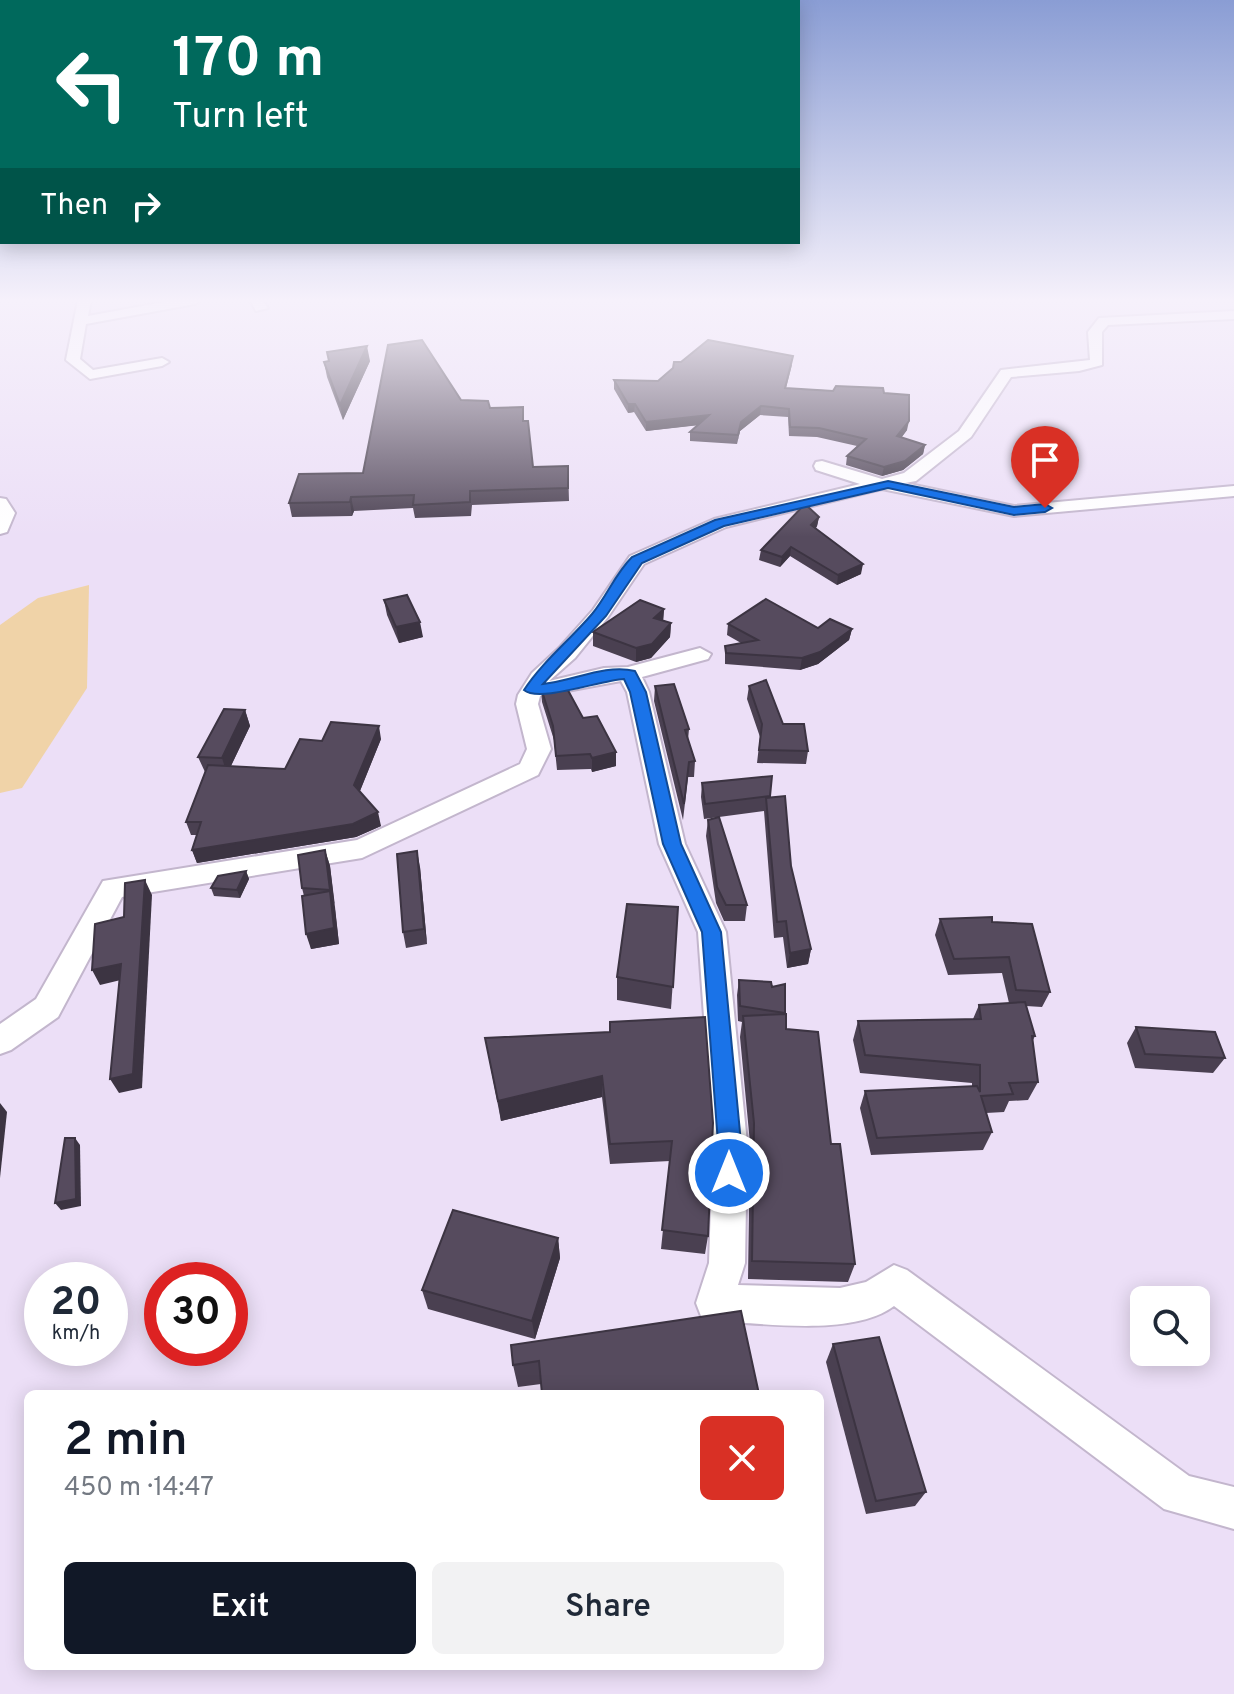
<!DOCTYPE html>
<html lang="en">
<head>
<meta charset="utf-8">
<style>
	:root { --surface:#fff; --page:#f2f2f3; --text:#1f2937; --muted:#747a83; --accent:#111827 }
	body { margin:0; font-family:Overpass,sans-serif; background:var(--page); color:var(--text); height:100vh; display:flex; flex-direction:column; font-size:30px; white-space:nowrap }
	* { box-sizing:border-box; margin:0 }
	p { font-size:26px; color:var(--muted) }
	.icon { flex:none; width:44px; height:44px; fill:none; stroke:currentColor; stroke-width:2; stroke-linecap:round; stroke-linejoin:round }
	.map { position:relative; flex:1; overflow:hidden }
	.panel { position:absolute; left:24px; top:1390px; width:800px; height:280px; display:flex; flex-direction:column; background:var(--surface); border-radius:12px; box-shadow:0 4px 20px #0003 }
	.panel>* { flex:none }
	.top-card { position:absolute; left:0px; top:0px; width:800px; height:244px; box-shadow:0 4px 20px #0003; background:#00695c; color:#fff; overflow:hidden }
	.fabs { position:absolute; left:1130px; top:1286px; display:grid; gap:16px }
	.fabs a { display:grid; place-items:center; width:80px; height:80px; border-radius:12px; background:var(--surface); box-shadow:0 4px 20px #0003; font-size:40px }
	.speed { position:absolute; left:24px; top:1262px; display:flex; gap:16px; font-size:40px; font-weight:700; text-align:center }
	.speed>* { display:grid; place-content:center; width:104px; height:104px; border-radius:50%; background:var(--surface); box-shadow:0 4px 20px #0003; line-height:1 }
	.speed small { font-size:20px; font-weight:400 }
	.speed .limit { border:12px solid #d22; background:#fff; color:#111 }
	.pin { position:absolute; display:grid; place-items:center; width:68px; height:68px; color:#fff; margin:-82px -34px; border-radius:50% 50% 50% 0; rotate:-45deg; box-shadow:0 0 8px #0007 }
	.pin .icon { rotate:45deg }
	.me { position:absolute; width:88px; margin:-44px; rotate:0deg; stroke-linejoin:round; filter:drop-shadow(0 0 6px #0008) }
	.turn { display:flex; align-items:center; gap:28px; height:168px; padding:0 40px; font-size:36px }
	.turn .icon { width:104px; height:104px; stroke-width:2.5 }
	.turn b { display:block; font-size:56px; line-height:68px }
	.then { display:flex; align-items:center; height:76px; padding:0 40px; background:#0003; gap:16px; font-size:30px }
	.round { display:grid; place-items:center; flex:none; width:84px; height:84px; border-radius:12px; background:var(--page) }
	.summary { display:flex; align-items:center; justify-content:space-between; height:136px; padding:0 40px }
	h1 { font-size:48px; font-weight:600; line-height:60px; color:var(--accent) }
	.button { display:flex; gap:16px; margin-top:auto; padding:16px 40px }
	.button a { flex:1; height:92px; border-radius:12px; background:var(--accent); color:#fff; font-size:32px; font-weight:600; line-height:92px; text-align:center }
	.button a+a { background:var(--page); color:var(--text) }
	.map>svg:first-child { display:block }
	.green { fill:#f0d3a8 }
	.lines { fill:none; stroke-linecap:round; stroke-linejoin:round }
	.minor-casing { stroke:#c3b6cd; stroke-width:4 }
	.minor { fill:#fff; fill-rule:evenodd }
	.wall { fill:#4a4051 }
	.shaded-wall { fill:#3c3442 }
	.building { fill:#564b5e; stroke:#3c3442; stroke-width:2 }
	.route { fill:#1a73e8; stroke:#114b97; stroke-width:2 }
</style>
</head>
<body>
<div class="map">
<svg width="1234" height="1694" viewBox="0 0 1234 1694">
	<rect width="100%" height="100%" fill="#ecdff7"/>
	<path class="green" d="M89 585 87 688 22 788 0 793V625L38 598Z"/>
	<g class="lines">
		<defs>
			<g id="minor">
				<path d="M78 300H91L88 316 175 300H202L195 304 86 324 80 359 93 370 162 358 169 362 162 366 90 379 66 360Z"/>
				<path d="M250 300H262L268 308 256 311Z"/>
				<path d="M1234 311V319L1108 325 1102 332V365L1079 371 1011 377 971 437 916 481 905 483 1014 506 1234 486V496L1014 516 882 489 726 527 644 564 608 617 575 658 549 681 604 668 628 667 700 648 711 654 708 659 642 677 649 692 685 844 726 932 747 1143 745 1263 738 1285 840 1288 866 1282 894 1265 907 1270 1189 1476 1234 1487V1529L1164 1509 894 1306C853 1337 764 1323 714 1321L701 1316 696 1303 709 1263 713 1143 698 932 659 844 627 692 621 681 540 696 538 704 551 749 538 775 362 858 122 897 58 1017 11 1050 0 1054V1024L36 999 103 881 357 840 520 764 527 749 516 704 518 695 532 673 559 648 593 610 630 556 714 519 860 484 816 470 814 466 816 462 822 461 882 479 904 473 959 431 1001 370 1090 360 1088 332 1099 318Z"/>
				<path d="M0 498 6 499 15 513 7 532 0 534Z"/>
			</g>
		</defs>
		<use href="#minor" class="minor-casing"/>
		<use href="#minor" class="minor"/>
	</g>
	<g class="wall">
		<path d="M370 361 343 420 327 377 324 362Z"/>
		<path d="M792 365 786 388 884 393 907 430 901 438 925 445 923 454 903 470 882 476 846 465 847 456 857 446 817 437 789 436 788 417 760 415 740 431 737 444 690 441V432L697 425 646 431 634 412 628 413 614 389V380L658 381Z"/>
		<path d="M461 400 490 408 524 421 533 467 568 466 569 501 472 505 471 516 415 518 413 508 354 511 352 516 292 517 289 503 363 473Z"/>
		<path d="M819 517 817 526 816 528 861 574 837 585 790 556 780 567 759 560 761 550Z"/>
		<path d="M384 600 423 637 399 643 387 615Z"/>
		<path d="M664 609 663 620 671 623 670 637 651 658 636 662 593 646V632Z"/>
		<path d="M728 624 818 628 852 629 849 640 818 664 800 670 725 664V646L741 643 727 635Z"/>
		<path d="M655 686 689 729 688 740 695 761 694 777H688L683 820 654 701Z"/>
		<path d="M749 686 808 751 806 764 757 763 760 737 747 699Z"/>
		<path d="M541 688 583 718 616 766 592 772 591 769 557 770 554 740 542 702Z"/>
		<path d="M245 710 250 726 231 766 285 769 322 741 381 739 360 791 381 826 356 837 197 863 192 850 197 835H191L186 822 205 772 198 757Z"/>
		<path d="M772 776 770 798 791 866 811 949 808 964 787 968 783 937 774 938 764 811 719 817 747 905 745 921H724L716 903 706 836 708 820 719 817 704 819 701 797 702 783Z"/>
		<path d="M325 850 330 866 339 944 311 949 304 896 302 888Z"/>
		<path d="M420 867 427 944 406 948 403 932Z"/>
		<path d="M246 871 249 879 240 898 214 896 211 888Z"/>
		<path d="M678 907 671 1009 617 1000V977Z"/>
		<path d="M940 919 992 922 1050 992 1042 1007 1026 1006 1035 1036 1032 1042 1038 1082 1028 1100 1009 1101 1004 1112 986 1113 992 1132 983 1150 871 1155 860 1108 865 1091 972 1086V1083L860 1073 853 1040 858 1021 973 1019 979 1005 1009 1003 1002 973 948 975 935 935Z"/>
		<path d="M739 980 785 1014 786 1029 831 1144 855 1264 848 1282 748 1279 750 1143 740 1037 742 1022 738 1021 737 995Z"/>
		<path d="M705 1017 708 1236 705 1254 661 1249 670 1161 610 1164 602 1097 501 1121 485 1038 610 1032Z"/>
		<path d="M1136 1027 1225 1058 1213 1073 1135 1068 1127 1043Z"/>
		<path d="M558 1238 560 1258 535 1339 428 1309 422 1290Z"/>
		<path d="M741 1311 541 1384 518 1387 513 1365Z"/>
		<path d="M833 1344 926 1492 915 1506 866 1514 826 1362Z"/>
	</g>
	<g class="shaded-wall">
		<path d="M367 346 370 361 343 420 340 405Z"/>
		<path d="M628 404H635L634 412 628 413Z"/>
		<path d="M761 406 760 415 740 431 737 444 741 422Z"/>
		<path d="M709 415V424L646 431V422Z"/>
		<path d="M909 421 907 430 895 446 897 436Z"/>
		<path d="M925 445 923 454 903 470 882 476 884 467Z"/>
		<path d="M351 497 354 511 352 516 350 502Z"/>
		<path d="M819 517 817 526 810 535 811 525Z"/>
		<path d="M791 547 790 556 780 567 782 557Z"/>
		<path d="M863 564 861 574 837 585 838 575Z"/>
		<path d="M664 609 663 623 654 618Z"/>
		<path d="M420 622 423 637 399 643 396 627Z"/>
		<path d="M671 623 670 637 651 658 636 662V648Z"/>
		<path d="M852 629 849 640 818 664 800 670 802 658Z"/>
		<path d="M245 710 250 726 227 774 222 758Z"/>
		<path d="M379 726 381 739 357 798 354 785Z"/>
		<path d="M616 752V766L592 772V758Z"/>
		<path d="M378 812 381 826 356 837 197 863 192 850Z"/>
		<path d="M325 850 330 866 335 906 330 890Z"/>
		<path d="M417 851 420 867 427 944 424 929Z"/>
		<path d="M246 871 249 879 240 898 237 890Z"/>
		<path d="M145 880 152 895 142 1088 119 1093 110 1079Z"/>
		<path d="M330 891 335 907 339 944 311 949 306 934Z"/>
		<path d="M811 949 808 964 787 968 790 953Z"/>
		<path d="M121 964 129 978 100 985 92 970Z"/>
		<path d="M602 1076V1097L501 1121 498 1101Z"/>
		<path d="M0 1103 7 1112 0 1178Z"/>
		<path d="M75 1138 80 1145 81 1206 61 1210 55 1203Z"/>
		<path d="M558 1238 560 1258 535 1339 532 1321Z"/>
	</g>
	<g class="building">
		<path d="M422 340 461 400 488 401 490 408 523 407V421H528L533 467 568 466V488L470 491V502L413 505 414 495 351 497 350 502 289 503 299 474 363 473 388 345Z"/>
		<path d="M708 340 793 356 785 388 833 391 836 386 883 388 884 393 909 395V421L897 436 925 445 905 461 884 467 847 456 866 439 819 428 790 427 789 409 761 406 741 422 738 435 690 432 709 415 646 422 635 404H628L614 380 658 381 673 368 674 362H681Z"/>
		<path d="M367 346 340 405 324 362 329 361 327 352Z"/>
		<path d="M805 504 819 517 811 525 863 564 838 575 791 547 782 557 761 550Z"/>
		<path d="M407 595 420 622 396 627 384 600Z"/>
		<path d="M766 599 818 628 830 619 852 629 820 652 802 658 726 653 725 646 758 640 728 624Z"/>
		<path d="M640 600 664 609 654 618 671 623 652 644 636 648 593 632Z"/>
		<path d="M766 680 783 724H804L808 751 759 750 762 724 749 686Z"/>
		<path d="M564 683 583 718 597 716 616 752 592 758 590 754 556 756 553 726 541 688Z"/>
		<path d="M674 684 689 729 685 730 695 761 689 762 684 804 655 686Z"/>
		<path d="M224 709 245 710 222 758 198 757Z"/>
		<path d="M331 722 379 726 354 785 378 812 353 824 192 850 201 822H186L208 765 285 769 300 739 322 741Z"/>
		<path d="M772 776 770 796 705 804 702 783Z"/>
		<path d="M785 796 791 866 811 949 790 953 786 921 777 922 766 798Z"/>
		<path d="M719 817 747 905H726L717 887 708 820Z"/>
		<path d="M325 850 330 890 302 888 298 855Z"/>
		<path d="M417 851 424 929 403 932 397 854Z"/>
		<path d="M246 871 237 890 211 888 218 876Z"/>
		<path d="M145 880 133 1074 110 1079 121 964 92 970 95 924 124 917 125 883Z"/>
		<path d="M330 891 334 928 306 934 302 896Z"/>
		<path d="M627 904 678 907 673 987 617 977Z"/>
		<path d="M992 917V922L1032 924 1050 992 1016 990 1009 957 954 959 940 919Z"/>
		<path d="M739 980 771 982 772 987 785 984V1013L740 1006Z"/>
		<path d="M1025 1002 1035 1036H1032L1038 1082 1009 1083 1013 1094 981 1096 992 1132 877 1138 865 1091 977 1086 980 1092V1065L865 1055 858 1021 981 1019 979 1005Z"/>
		<path d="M786 1014V1029L818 1032 831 1144H840L855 1264 752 1261 754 1123 743 1016Z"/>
		<path d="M705 1017 713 1123 708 1236 662 1230 672 1141 610 1144 602 1076 498 1101 485 1038 610 1032V1022Z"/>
		<path d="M1136 1027 1215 1032 1225 1058 1145 1054Z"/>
		<path d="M65 1138H75L76 1199 55 1203Z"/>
		<path d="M453 1210 558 1238 532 1321 422 1290Z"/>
		<path d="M741 1311 759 1394H542L539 1361 513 1365 511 1345Z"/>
		<path d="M879 1337 926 1492 876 1501 833 1344Z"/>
	</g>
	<linearGradient id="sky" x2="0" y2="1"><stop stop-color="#8a9dd4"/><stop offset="0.56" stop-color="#f6f1fb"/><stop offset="1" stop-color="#f6f1fb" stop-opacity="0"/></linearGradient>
	<rect width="1234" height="537" fill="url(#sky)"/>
	<path class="route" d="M888 481 1014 507 1045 504 1052 508 1045 512 1014 515 888 488 724 526 642 563 606 616 543 684C574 681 604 664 635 671L646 692 681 844 721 932 741 1143V1173L737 1180 729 1184 721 1180 717 1173 718 1143 702 932 663 844 630 692 624 679C601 680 539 703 524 690 542 662 570 640 592 614 607 596 615 574 632 557L715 520Z"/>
</svg>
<div class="fabs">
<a><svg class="icon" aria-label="search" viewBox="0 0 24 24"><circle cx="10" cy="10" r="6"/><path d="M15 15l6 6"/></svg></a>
</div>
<div class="speed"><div>20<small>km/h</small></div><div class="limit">30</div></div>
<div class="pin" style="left:1045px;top:508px;background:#d93025"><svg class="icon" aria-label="arrive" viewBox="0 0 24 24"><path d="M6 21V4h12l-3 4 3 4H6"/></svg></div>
<svg class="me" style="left:729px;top:1173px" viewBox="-20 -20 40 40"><circle r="17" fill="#1a73e8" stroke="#fff" stroke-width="3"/><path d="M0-11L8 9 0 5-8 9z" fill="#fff"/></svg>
<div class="top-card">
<div class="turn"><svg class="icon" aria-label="left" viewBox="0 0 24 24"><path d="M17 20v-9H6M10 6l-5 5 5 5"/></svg><div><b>170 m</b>Turn left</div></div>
<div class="then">Then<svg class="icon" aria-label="right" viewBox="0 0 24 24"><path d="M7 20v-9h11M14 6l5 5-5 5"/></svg></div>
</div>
<section class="panel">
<div class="summary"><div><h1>2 min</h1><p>450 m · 14:47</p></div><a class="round" style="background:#d93025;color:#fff"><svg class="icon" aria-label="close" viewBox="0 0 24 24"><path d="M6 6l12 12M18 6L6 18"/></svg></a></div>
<div class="button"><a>Exit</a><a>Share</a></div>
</section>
</div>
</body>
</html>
